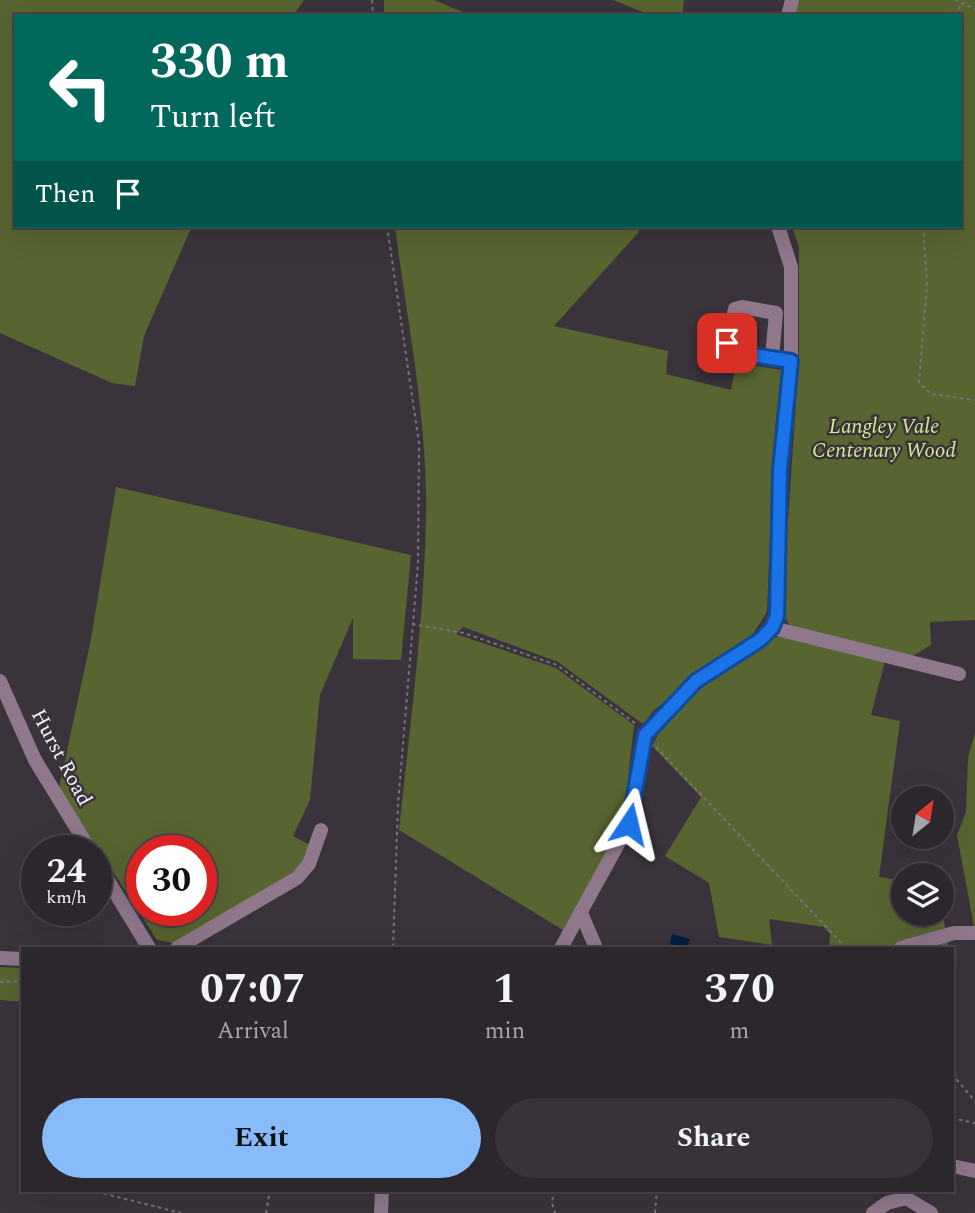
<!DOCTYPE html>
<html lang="en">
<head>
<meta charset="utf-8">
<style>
	:root { --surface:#2c262d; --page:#383239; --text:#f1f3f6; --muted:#a6a5aa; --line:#484349; --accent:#88bbfc }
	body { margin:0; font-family:Spectral,serif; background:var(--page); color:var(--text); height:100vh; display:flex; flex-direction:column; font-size:26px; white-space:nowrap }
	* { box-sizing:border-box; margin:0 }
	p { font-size:23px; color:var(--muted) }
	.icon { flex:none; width:38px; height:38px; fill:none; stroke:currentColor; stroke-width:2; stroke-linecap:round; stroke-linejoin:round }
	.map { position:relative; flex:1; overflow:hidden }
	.side { position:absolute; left:21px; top:947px; width:933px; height:245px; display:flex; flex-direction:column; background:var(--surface); border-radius:0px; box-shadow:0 7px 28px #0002,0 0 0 2px var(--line) }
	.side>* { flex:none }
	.hud { position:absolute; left:14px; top:14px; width:948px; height:214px; border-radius:0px; box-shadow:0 7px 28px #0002,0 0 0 2px var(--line); background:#00695c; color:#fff; overflow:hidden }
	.needle { width:46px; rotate:30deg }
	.fabs { position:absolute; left:891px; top:786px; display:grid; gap:14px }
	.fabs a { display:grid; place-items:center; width:63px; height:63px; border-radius:50%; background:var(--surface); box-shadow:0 7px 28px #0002,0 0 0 2px var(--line); font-size:35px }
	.speed { position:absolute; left:21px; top:835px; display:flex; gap:14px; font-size:35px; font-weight:700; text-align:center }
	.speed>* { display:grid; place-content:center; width:91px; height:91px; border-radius:50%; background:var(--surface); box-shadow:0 7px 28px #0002,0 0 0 2px var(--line); line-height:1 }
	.speed small { font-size:18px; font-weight:400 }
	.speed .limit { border:10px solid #d22; background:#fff; color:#111 }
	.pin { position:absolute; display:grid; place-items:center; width:60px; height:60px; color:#fff; margin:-30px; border-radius:14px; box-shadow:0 4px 10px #0006 }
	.me { position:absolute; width:77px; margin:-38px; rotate:10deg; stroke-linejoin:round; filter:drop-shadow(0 0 5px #0008) }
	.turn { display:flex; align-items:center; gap:24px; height:147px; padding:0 21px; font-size:32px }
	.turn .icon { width:91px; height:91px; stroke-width:2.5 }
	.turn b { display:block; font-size:49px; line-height:60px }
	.then { display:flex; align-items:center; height:66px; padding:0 21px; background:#0003; gap:14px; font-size:26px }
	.eta { display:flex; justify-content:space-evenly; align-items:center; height:119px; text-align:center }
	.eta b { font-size:42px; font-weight:700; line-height:49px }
	.button { display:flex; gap:14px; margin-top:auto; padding:14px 21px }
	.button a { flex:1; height:80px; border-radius:42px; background:var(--accent); color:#111; font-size:28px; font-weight:700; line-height:80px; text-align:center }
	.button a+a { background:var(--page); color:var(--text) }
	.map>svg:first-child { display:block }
	.green { fill:#586530; fill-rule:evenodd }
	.water { fill:#011d3f }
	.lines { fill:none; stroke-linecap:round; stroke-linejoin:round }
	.path { stroke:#78727a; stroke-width:2; stroke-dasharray:3.5 3.5; stroke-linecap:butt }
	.minor { stroke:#8f778c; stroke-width:14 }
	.route-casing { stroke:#114b97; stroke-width:18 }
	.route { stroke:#1a73e8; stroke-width:12 }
	.labels { text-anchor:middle; stroke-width:5; stroke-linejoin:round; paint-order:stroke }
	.park-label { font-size:21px; font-style:italic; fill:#d3eb8c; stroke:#3a333c }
	.street-label { font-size:21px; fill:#f6f1f7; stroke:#3a333c }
</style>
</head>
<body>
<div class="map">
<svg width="975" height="1213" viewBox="0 0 975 1213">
	<rect width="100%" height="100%" fill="#3a333c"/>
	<g class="green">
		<path d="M0 0H304L293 16H16V226H192L144 336 135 386 112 383 0 333Z"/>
		<path d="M384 0H434L472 16H384Z"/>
		<path d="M613 0H684L682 16H653Z"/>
		<path d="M792 0H975V620L930 622 931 645 911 657 791 627 782 612 799 355V247L792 226H961V16H788Z"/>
		<path d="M395 226H640L638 233 554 326 668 351 666 374 731 390 736 363 781 370 773 451 767 612 753 634 654 710 643 724 558 662 463 627 456 634 556 668 634 725 623 823 563 930 399 830C410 726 424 622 426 517 428 420 407 322 395 226Z"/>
		<path d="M116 487 411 555 401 660 353 659V618L320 695 310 800 293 836 310 845 300 868 179 944 157 940 59 788 91 639ZM142 850H201V910H142Z"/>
		<path d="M783 636 885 661 871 715 900 721 879 877 903 881V914H942V909L948 945 936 948H829L830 934 824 927 769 919 772 945 719 937 709 883 665 856 701 797 652 746 663 725 700 688 751 656 769 639Z"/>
		<path d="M975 733V932L957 835 966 812 968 757Z"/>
		<path d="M0 967 23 968V1002L0 1000Z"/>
	</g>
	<path class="water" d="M672 934 690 939 687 948 670 944Z"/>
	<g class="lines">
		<g class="path">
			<path d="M372 0 373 16"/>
			<path d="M955 0 975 9"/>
			<path d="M956 16 960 5"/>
			<path d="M387 226 419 443 418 564 398 804 393 948"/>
			<path d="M923 226 927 283 919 383 931 394 975 400"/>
			<path d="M412 624 464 633 557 665 636 724"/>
			<path d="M656 747 846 948"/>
			<path d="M0 982 23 981"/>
			<path d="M952 1074 975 1101"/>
			<path d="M952 1118 975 1123"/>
			<path d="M90 1190 181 1213"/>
			<path d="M554 1190 552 1203 555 1213"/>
			<path d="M266 1213 270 1190"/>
			<path d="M655 1213 657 1190"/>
		</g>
		<g class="minor">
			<path d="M788 16 792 0"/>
			<path d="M772 358 776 313 742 307 735 309 727 343 729 350 732 352 791 361"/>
			<path d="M773 628 959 674"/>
			<path d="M0 681 35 760 90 850"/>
			<path d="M96 861 149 948"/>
			<path d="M581 913 596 948"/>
			<path d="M177 948 297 878 309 864 321 830"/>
			<path d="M561 948 629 824 645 735 696 681 760 640 773 628 777 616 780 470 791 361V267L778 226"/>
			<path d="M901 948 954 933H975"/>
			<path d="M0 958 23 959"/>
			<path d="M952 1166 975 1171"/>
			<path d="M381 1213 382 1190"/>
			<path d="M873 1213 887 1203 906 1198 931 1213"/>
		</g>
	</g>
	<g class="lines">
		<defs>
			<path id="route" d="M629 824 645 735 696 681 760 640 772 628 777 616 780 470 791 361 732 352 727 343"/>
		</defs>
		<use href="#route" class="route-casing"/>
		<use href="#route" class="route"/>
	</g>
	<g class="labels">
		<g class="park-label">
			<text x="884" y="433">Langley Vale<tspan x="884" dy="24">Centenary Wood</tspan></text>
		</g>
		<g class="street-label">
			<text transform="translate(62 757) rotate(62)" y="7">Hurst Road</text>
		</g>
	</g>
</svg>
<div class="fabs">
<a><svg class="needle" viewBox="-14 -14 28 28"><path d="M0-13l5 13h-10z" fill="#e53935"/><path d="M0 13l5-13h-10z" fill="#a6a5aa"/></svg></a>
<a><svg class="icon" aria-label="layers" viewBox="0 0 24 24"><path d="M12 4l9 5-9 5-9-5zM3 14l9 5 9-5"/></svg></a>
</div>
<div class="speed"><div>24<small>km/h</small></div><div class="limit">30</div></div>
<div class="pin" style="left:727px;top:343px;background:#d93025"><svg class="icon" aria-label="arrive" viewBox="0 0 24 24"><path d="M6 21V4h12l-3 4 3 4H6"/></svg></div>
<svg class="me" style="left:629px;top:824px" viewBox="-20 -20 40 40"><path d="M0-17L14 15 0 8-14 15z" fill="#1a73e8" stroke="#fff" stroke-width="4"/></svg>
<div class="hud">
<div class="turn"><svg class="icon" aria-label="left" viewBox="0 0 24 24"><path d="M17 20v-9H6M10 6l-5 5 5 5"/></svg><div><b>330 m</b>Turn left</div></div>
<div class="then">Then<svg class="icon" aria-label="arrive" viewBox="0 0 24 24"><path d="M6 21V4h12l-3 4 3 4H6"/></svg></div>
</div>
<section class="side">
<div class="eta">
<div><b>07:07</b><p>Arrival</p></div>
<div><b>1</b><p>min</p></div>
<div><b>370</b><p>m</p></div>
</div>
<div class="button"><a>Exit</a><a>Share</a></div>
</section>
</div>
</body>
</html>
